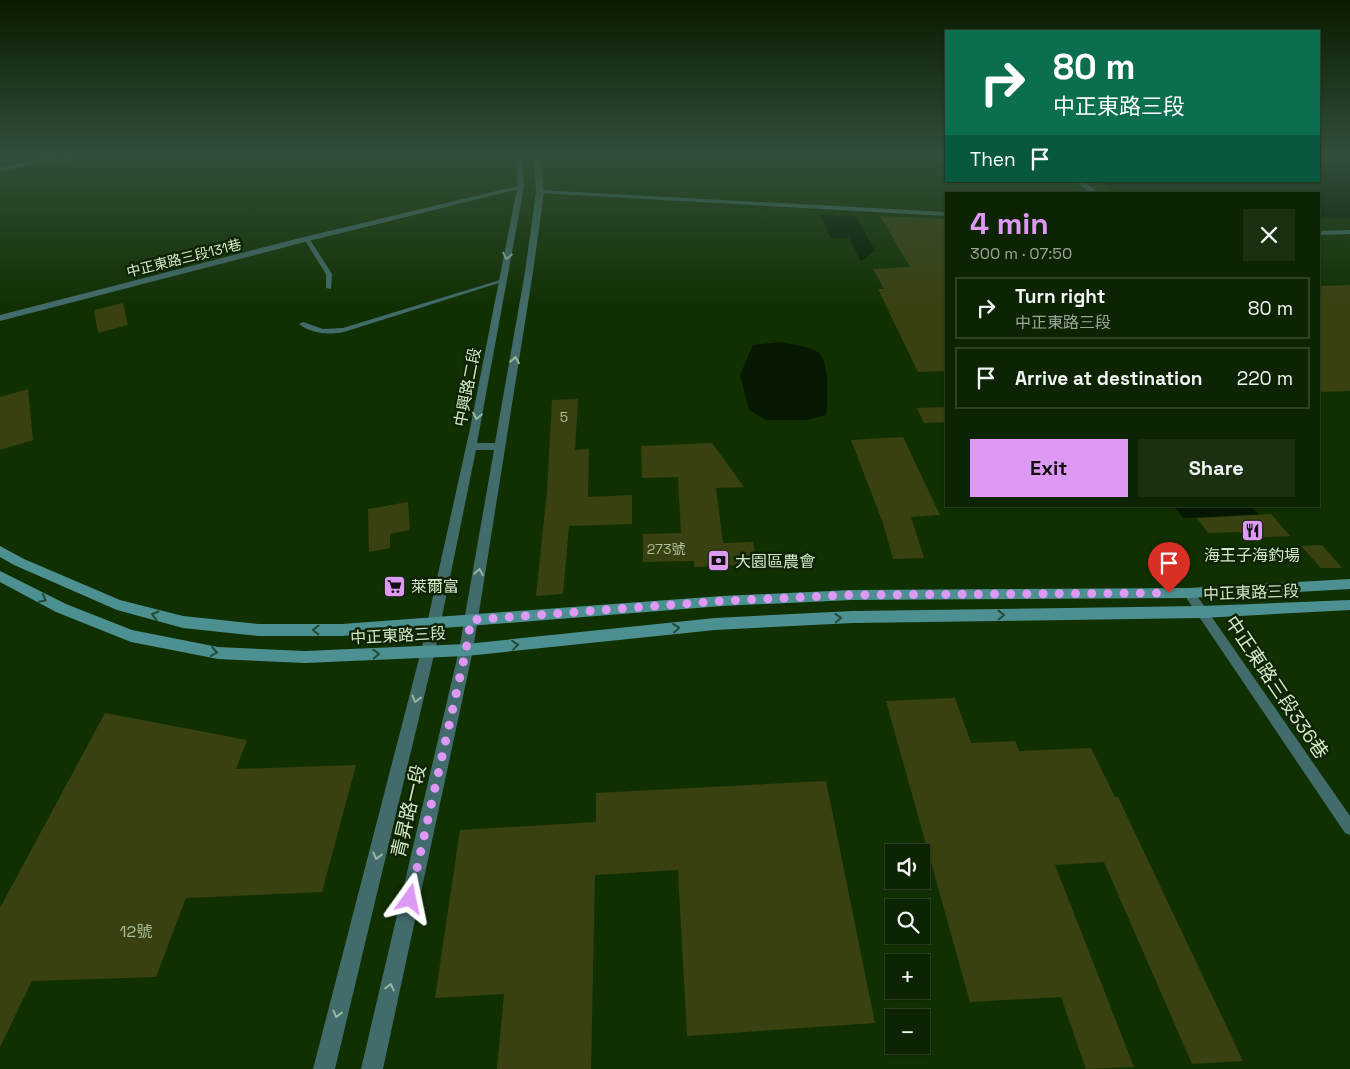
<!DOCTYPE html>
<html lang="en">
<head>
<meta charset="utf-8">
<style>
	:root { --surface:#0d2402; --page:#1b3011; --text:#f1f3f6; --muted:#9aa499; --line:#2d4124; --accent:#dd99f3 }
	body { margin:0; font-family:"Space Grotesk","Noto Sans TC",sans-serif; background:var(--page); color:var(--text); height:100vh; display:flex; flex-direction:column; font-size:19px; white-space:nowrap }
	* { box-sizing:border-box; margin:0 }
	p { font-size:16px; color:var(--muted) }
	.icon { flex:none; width:28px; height:28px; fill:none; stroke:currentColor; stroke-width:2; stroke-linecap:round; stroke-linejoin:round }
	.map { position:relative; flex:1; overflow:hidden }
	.panel { position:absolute; left:945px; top:192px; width:375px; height:315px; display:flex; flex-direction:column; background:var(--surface); border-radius:0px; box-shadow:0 1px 4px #0004,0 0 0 1px var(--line) }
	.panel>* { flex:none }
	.banner { position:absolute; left:945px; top:30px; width:375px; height:152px; border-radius:0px; box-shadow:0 1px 4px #0004,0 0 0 1px var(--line); background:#0b6e4f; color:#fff; overflow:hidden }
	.controls { position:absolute; left:885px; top:844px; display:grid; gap:10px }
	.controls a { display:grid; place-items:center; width:45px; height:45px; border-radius:0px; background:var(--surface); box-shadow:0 1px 4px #0004,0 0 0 1px var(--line); font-size:25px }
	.pin { position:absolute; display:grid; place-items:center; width:42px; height:42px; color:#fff; margin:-51px -21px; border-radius:50% 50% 50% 0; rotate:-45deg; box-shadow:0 0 5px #0007 }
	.pin .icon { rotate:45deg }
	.me { position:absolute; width:55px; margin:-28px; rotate:12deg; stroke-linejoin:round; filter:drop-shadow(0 0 4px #0008) }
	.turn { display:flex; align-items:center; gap:18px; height:105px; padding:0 25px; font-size:22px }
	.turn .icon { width:65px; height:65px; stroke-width:2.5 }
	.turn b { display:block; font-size:35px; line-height:42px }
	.then { display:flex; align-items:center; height:48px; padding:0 25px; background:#0003; gap:10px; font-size:19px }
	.round { display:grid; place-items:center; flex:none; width:52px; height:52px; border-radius:0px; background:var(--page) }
	.overview { display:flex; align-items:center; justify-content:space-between; height:85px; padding:0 25px }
	h1 { font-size:30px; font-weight:800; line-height:38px; color:var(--accent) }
	.button { display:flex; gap:10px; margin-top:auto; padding:10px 25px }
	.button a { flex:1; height:58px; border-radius:0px; background:var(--accent); color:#111; font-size:20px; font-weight:800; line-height:58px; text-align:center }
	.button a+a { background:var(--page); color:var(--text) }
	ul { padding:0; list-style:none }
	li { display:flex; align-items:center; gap:15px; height:62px; margin:0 10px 8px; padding:0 15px; border:2px solid var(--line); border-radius:0px }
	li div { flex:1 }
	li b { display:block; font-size:19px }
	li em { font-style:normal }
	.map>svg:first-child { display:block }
	.water { fill:#061801 }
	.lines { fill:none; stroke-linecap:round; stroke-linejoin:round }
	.stream { stroke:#061801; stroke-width:3 }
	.building { fill:#3a4110 }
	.service { fill:#426b6b; fill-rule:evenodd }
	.minor { fill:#426b6b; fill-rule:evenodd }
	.tertiary { fill:#426b6b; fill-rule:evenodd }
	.secondary { fill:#4d9092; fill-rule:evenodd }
	.oneway { stroke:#98b7a3 }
	.oneway2 { stroke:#244a36 }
	.route { stroke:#dd99f3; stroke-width:9; stroke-dasharray:0 16.2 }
	.labels { text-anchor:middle; stroke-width:5; stroke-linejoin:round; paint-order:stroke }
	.far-street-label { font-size:14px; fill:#d1e9c9; stroke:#0e2405 }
	.number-label { font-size:14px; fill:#abbf9b }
	.street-label { font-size:16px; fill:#d1e9c9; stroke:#0e2405 }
	.poi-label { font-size:16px; fill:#d1e9c9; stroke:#0e2405; text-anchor:start }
	.near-number-label { font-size:16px; fill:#abbf9b }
	.near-street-label { font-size:19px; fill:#d1e9c9; stroke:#0e2405 }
</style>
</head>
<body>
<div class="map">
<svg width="1350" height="1069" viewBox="0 0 1350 1069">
	<rect width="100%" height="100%" fill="#113002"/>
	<g class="water">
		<path d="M1319 156H1350V218L1319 219V194H1119L1099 181H1319Z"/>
		<path d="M820 215 856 216 875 251 861 261 849 238H831Z"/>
		<path d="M781 342C792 345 811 346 819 353 830 362 828 403 826 415L807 420H766L749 410 740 375 753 345Z"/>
		<path d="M1174 506H1252L1259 515 1183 518Z"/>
	</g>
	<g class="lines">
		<g class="stream">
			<path d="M60 158 72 156"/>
			<path d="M37 159 50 156"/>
		</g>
	</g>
	<g class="building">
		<path d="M880 216 946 219V371L918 372 878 289H884L873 269 910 267Z"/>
		<path d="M1350 285V391L1319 392V286Z"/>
		<path d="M123 303 128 325 98 333 94 310Z"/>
		<path d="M28 389 33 440 0 450V397Z"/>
		<path d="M578 399 575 450 589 449 588 497 632 495V524L569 526 563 594 536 596 547 491 552 400Z"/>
		<path d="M946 407V422L924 423 917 408Z"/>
		<path d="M903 437 940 515 911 517 924 558 893 559 883 523 851 440Z"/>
		<path d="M712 443 744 487 716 488 723 543 753 542 757 564 694 567V561L643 562V534L681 533 678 477 642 478 641 446Z"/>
		<path d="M408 502 410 530 390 534V548L369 552 368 509Z"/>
		<path d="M1271 514 1290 536 1246 538 1240 532 1208 533 1197 518Z"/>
		<path d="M1322 545 1342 568H1321L1301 546Z"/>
		<path d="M955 698 971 743 1015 741 1019 751 1091 748 1115 797H1118L1243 1061 1192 1064 1104 862 1055 865 1134 1067 1086 1069 1061 997 970 1002 886 701Z"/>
		<path d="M105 713 247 740 236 769 356 765 322 892 186 898 156 977 32 981 0 1047V908Z"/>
		<path d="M826 781 875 1023 687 1036 678 870 595 875 591 1069H497L504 994 435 998 460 830 596 822V793Z"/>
	</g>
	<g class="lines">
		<g class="service">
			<path d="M305 238H309L332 274 331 289 326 288V274L304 239Z"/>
			<path d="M500 280 505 281 344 332C329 335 312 334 299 324L303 322 323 329 343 328Z"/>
			<path d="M1189 589 1193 590 1350 816V835L1345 833 1185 596 1184 593 1185 590Z"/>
		</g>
		<g class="minor">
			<path d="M53 156H65L0 172V168Z"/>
			<path d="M75 156H88L54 164 51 162Z"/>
			<path d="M1075 181H1083L1100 194H1092Z"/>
			<path d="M521 185 524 187 523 188 309 241 0 321V315L304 237Z"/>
			<path d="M540 190 946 212V216L538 193 536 192Z"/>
			<path d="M1350 230V234L1319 235V231Z"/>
		</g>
		<path class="tertiary" d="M516 156H522L524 187 477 443H495L525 272 536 192 534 156H540L544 192 533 272 473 650 383 1069H361L459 650 494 450H476L435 651 335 1069H313L421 651 471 424 515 199 518 187Z"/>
		<g class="secondary">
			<path d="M0 546 24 559 120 600 183 616 258 624H342L722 596 851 590 1189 588 1350 579V589L1189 598 851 600 722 606 342 636H258L183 628 117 610 14 565 0 557Z"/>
			<path d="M0 571 66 604 132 630 218 647 305 651 466 644 715 618 853 611 1202 606 1350 600V610L1202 618 853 623 715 630 466 656 305 663 218 659 131 642 56 612 0 582Z"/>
		</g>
	</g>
	<defs><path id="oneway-chevron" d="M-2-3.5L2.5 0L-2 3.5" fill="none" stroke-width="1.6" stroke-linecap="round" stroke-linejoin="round" transform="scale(1.25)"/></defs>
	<g class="oneway">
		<use href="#oneway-chevron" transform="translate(507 256) rotate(102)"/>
		<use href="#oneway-chevron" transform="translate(515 360) rotate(-80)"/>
		<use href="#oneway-chevron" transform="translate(477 416) rotate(101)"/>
		<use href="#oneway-chevron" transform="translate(479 572) rotate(-80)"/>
		<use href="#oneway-chevron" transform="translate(416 699) rotate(104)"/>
		<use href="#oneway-chevron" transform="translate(377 856) rotate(104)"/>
		<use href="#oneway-chevron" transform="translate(390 987) rotate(-77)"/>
		<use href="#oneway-chevron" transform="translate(337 1014) rotate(104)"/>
	</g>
	<g class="oneway2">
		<use href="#oneway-chevron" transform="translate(43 599) rotate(28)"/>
		<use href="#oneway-chevron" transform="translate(155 615) rotate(-166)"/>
		<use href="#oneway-chevron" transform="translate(1001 615) rotate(-1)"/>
		<use href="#oneway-chevron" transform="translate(838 618) rotate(-3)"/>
		<use href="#oneway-chevron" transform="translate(676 628) rotate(-6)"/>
		<use href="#oneway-chevron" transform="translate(316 630) rotate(-180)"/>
		<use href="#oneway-chevron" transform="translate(515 645) rotate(-6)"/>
		<use href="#oneway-chevron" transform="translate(214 652) rotate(9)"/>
		<use href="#oneway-chevron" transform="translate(376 654) rotate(-2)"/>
	</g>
	<linearGradient id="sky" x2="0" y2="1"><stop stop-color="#091a01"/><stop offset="0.51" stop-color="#324e39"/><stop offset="1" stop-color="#324e39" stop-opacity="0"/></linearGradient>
	<rect width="1350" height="306" fill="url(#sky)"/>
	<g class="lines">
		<path class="route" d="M410 899 466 650 471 620 722 601 851 595 1169 593"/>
	</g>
	<defs>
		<symbol id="restaurant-square" viewBox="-11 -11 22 22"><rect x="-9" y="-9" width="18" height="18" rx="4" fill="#dd99f3" stroke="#0e2405"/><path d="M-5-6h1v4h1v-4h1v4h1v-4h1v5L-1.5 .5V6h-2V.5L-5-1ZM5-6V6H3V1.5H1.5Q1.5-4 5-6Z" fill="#111"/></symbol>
		<symbol id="bank-square" viewBox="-11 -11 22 22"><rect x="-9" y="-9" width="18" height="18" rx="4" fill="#dd99f3" stroke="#0e2405"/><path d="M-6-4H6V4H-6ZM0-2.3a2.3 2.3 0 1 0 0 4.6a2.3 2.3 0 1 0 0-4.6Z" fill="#111"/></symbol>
		<symbol id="supermarket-square" viewBox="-11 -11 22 22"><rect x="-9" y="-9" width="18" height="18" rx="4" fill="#dd99f3" stroke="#0e2405"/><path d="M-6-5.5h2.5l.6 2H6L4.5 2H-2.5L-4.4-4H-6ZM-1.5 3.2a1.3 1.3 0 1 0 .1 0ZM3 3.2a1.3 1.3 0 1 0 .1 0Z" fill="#111"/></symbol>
	</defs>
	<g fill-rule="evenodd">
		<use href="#restaurant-square" x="1240" y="518" width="25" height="25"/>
		<use href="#bank-square" x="706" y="548" width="25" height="25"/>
		<use href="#supermarket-square" x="382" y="574" width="25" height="25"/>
	</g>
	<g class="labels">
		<g class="far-street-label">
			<text transform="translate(184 258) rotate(-14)" y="5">中正東路三段131巷</text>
		</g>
		<g class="number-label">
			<text x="564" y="422">5</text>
			<text x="666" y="554">273號</text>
		</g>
		<g class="street-label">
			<text transform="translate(467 387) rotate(-79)" y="6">中興路二段</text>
			<text transform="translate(1251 592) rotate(-2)" y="6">中正東路三段</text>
			<text transform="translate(398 635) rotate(-3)" y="6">中正東路三段</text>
		</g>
		<g class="poi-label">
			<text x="1252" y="561" text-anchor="middle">海王子海釣場</text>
			<text x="735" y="567">大園區農會</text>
			<text x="411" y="592">萊爾富</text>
		</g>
		<g class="near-number-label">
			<text x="136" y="937">12號</text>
		</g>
		<g class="near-street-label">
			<text transform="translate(1277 687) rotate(56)" y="7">中正東路三段336巷</text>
			<text transform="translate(408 811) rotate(-77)" y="7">青昇路一段</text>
		</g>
	</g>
</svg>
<div class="controls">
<a><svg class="icon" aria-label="sound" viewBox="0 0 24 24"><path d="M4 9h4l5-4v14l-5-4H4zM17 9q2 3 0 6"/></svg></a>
<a><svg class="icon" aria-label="search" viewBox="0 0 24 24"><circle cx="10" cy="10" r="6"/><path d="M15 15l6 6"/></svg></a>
<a>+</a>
<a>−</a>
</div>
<div class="pin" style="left:1169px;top:593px;background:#d93025"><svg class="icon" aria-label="arrive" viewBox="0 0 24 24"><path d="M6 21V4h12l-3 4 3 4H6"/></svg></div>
<svg class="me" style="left:410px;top:899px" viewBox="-20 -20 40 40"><path d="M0-17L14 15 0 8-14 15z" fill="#dd99f3" stroke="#fff" stroke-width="4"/></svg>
<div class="banner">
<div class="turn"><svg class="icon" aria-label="right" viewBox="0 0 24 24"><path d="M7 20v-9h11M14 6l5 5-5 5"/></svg><div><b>80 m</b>中正東路三段</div></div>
<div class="then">Then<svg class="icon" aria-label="arrive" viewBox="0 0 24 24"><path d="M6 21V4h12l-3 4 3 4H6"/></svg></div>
</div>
<section class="panel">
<div class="overview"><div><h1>4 min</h1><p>300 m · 07:50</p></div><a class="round"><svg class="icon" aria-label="close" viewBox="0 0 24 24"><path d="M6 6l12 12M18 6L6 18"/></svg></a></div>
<ul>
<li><svg class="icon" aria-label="right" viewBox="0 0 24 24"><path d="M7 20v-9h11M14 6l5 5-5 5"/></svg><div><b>Turn right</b><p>中正東路三段</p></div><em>80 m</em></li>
<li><svg class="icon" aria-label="arrive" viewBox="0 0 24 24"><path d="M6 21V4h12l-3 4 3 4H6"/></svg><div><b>Arrive at destination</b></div><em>220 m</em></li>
</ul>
<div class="button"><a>Exit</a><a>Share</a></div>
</section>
</div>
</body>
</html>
